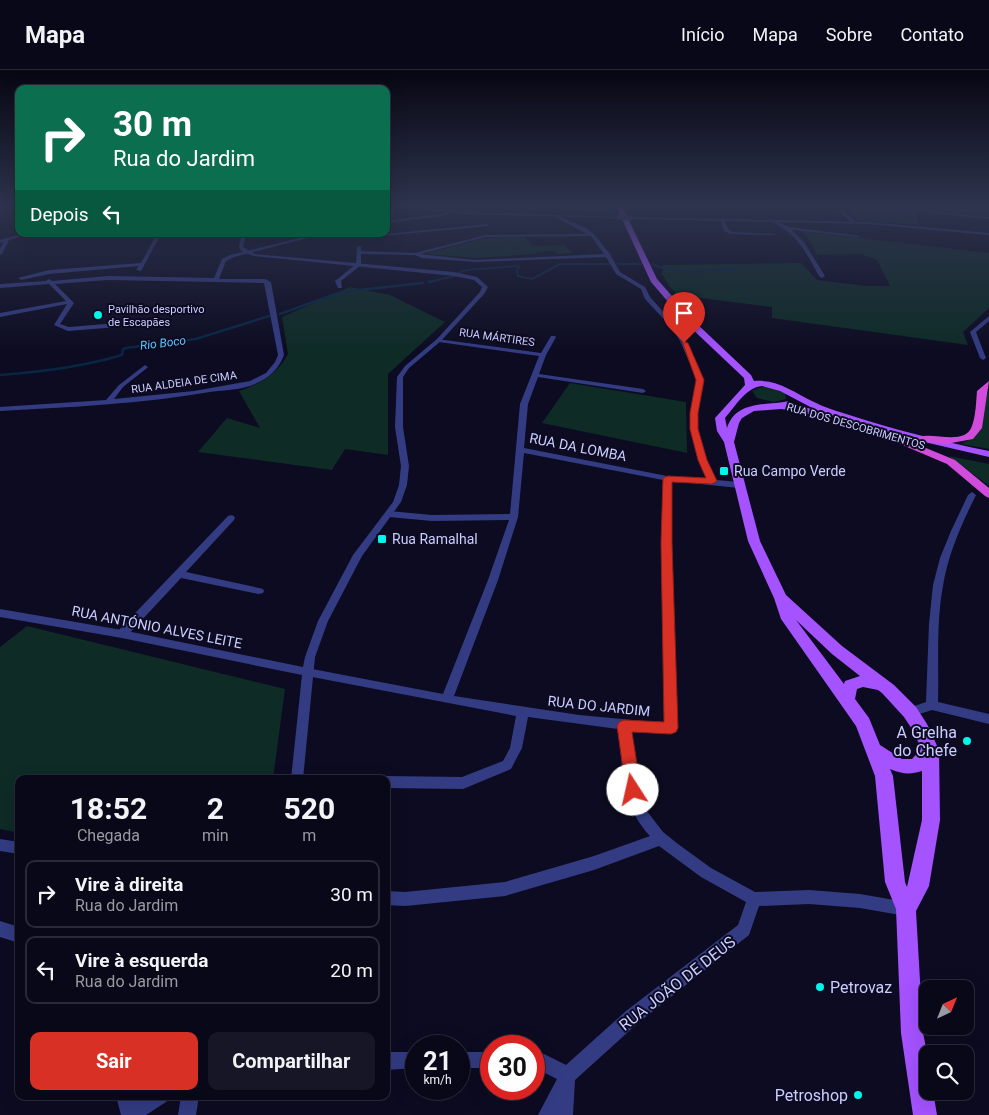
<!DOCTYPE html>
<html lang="pt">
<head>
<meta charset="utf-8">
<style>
	:root { --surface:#090819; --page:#171626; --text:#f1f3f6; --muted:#999aa2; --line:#292938; --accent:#d93025 }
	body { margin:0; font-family:Roboto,sans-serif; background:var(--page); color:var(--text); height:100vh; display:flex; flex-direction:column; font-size:19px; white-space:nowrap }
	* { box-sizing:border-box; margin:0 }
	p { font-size:16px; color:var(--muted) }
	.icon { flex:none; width:28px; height:28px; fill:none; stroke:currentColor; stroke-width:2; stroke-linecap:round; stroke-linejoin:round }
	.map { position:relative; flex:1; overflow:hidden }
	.sheet { position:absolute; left:15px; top:705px; width:375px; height:325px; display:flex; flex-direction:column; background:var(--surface); border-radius:10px; box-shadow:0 5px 20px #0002,0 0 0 1px var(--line) }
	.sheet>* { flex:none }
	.banner { position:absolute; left:15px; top:15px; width:375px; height:152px; border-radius:10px; box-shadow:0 5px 20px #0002,0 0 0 1px var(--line); background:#0b6e4f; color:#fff; overflow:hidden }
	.needle { width:32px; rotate:43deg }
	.buttons { position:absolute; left:919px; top:910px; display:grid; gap:10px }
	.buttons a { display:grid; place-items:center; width:55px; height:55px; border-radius:10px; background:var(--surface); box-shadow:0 5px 20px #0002,0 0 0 1px var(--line); font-size:25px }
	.speed { position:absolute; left:405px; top:965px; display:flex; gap:10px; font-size:25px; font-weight:700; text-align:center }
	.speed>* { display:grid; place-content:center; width:65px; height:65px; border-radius:50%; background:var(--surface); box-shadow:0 5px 20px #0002,0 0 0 1px var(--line); line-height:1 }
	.speed small { font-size:12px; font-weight:400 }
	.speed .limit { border:8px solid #d22; background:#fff; color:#111 }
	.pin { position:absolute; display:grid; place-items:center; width:42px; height:42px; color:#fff; margin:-51px -21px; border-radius:50% 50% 50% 0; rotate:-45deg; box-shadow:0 0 5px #0007 }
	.pin .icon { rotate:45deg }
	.me { position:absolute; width:55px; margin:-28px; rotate:350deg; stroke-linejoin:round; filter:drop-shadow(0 0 4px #0008) }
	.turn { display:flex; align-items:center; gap:18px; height:105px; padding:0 15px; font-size:22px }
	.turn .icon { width:65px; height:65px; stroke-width:2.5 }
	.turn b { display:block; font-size:35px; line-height:42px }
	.then { display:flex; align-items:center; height:48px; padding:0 15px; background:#0003; gap:10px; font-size:19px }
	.eta { display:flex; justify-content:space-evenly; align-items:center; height:85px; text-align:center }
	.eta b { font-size:30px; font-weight:700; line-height:35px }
	.cta { display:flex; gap:10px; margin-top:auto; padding:10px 15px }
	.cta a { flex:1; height:58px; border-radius:10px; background:var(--accent); color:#fff; font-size:20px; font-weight:700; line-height:58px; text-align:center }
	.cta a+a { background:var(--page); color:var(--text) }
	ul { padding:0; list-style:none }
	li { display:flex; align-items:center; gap:15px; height:68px; margin:0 10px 8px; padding:0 5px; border:2px solid var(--line); border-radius:10px }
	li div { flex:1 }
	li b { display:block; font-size:19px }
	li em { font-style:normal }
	header { display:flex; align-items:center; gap:30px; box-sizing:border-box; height:70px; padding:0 25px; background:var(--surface); border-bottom:1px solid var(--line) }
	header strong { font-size:24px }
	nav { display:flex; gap:28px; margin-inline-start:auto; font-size:18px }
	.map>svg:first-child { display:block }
	.green { fill:#0e2b26 }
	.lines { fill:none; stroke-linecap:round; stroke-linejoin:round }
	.stream-far1 { stroke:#082644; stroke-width:2 }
	.stream { stroke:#082644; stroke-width:2.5 }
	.minor { fill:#333c83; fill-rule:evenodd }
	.tertiary { fill:#333c83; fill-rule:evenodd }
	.primary { fill:#a552ff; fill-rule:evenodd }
	.trunk { fill:#d24cdc; fill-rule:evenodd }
	.tertiary-bridge { stroke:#333c83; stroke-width:4.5 }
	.route { fill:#d93025; stroke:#8d1f18 }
	.poi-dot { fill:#00f6eb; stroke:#0c0b21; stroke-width:2 }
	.labels { text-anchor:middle; stroke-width:4; stroke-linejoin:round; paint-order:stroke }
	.far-poi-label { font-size:11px; fill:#cbcdff; stroke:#0c0b21; text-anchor:start }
	.far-street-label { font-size:11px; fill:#cbcdff; stroke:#0c0b21 }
	.far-water-label { font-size:12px; font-style:italic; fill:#59caff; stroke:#0c0b21 }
	.street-label { font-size:14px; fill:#cbcdff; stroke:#0c0b21 }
	.poi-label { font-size:14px; fill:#cbcdff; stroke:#0c0b21; text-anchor:start }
	.near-poi-label { font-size:16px; fill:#cbcdff; stroke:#0c0b21; text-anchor:end }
	.near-street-label { font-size:16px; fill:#cbcdff; stroke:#0c0b21 }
</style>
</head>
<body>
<header>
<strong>Mapa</strong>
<nav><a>Início</a><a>Mapa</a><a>Sobre</a><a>Contato</a></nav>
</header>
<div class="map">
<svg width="989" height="1045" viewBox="0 0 989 1045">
	<rect width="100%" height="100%" fill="#0c0b21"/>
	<g class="green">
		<path d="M524 136H610L613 141 527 139Z"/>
		<path d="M842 136H989V146L923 140 916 144 919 155 859 150Z"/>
		<path d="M800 161 989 183V238L963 262 968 275 772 248V237L678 225 670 217 662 204 663 195 801 193 817 210 866 216H890L877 190 861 184 817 185 808 168Z"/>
		<path d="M500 167H524L533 176 564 175 573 183 558 184 554 181 536 182 535 184 476 188 428 184 427 183 483 169Z"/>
		<path d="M350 217 390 225 445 252 388 304V385L345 379 332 400 198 382 227 348 260 358 239 321C262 313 276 305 288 284L282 247Z"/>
		<path d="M570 313 686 332 687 383 542 353Z"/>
		<path d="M761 317H772L785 323 786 329 774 332 757 328 752 321Z"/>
		<path d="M989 320V379L961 374C989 362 978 346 989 320Z"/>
		<path d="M949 386 989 394V416Z"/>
		<path d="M27 556 285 619 273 709H19V763L0 759V577Z"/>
	</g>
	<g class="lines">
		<g class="stream-far1">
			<path d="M618 194H641"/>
			<path d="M652 194C678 206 707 201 735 199"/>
			<path d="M458 203 466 200 516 196 519 197 517 200 518 206 532 209 560 194H609"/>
			<path d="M429 212 455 206"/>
		</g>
		<g class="stream">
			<path d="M429 212 434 211"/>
			<path d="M280 244 341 222 423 213"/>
			<path d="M0 305C41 302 82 297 122 285L123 279 126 278 196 269 269 246"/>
		</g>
		<g class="minor">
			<path d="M392 136H396L392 150 442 144 452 141 454 142 442 146 386 153Z"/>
			<path d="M450 136H456L480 143 478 144Z"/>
			<path d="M781 136H838L856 152 852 153 836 138Z"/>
			<path d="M929 141 989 147V149L930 143Z"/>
			<path d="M556 145 586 158 594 164 610 184 620 202 645 217 650 227 677 257 687 273 703 310 698 343V359L707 390 716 410 739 412 743 415 739 418 671 411V473L677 658 675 661 671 663 631 660 637 711 643 736 663 762 678 774 711 798 755 822 809 820 860 824 906 832 911 834 913 839 911 844 906 846 860 838 809 834 759 836 749 865 638 953 575 1010 573 1045H538L557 1009 539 1000 534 999V983L540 982 566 995 626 941 738 855 746 832 701 807 659 776 594 800 505 826 405 836 386 835V821L405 822 505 812 594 786 650 766C619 732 624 702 618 659L528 647 522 678 511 699 463 719 386 718V709H381L386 706 462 707 503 691 510 678 516 646 307 606 303 605 301 602 303 599 307 598 443 624 488 510 509 450 432 451 389 447 385 444 389 441 432 445 510 444 520 334 539 286 439 272 437 271V269L541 283 551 266H555L556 267 546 285 539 304 643 319 646 321 643 323 538 307 528 334 524 378 667 406 707 409 699 390 690 359V343L697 310 681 273 673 259 645 229 641 219 616 204 606 187 475 192 422 188 415 185 361 184V195L341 211 342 218H338L335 211 356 194 357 177 359 176 361 177V181L415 183 486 165 587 164 556 147ZM591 166 604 184 475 190 420 184 486 167ZM524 383 663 410 661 473 665 653 579 645 454 626 498 510 518 447Z"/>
			<path d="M722 148 724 149 728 159 733 162 776 164 774 165 730 164 724 161 720 149Z"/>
			<path d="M770 149 789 157 860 166 858 167 792 160 804 172 825 206 822 208 819 206C805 181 798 164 770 151Z"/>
			<path d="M487 154 489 156 359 168 357 167Z"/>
			<path d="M157 164H161L141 201 136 200 139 196 49 204 21 210 18 208 49 200 141 193Z"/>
			<path d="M316 164H323L234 187 226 191 219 209H265L271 212 284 285C279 299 269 308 255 314 242 320 224 320 210 322 141 334 70 337 0 341V337L106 330 119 315 145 295 148 297 147 298 123 317 114 329 194 321 250 311 266 303 275 292 278 285 264 213 108 210 55 214 74 233 60 254 69 257 118 253 121 255 118 257 68 261 54 255 67 234 0 247V243L66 231 49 214 0 218V214L46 211 49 209 52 211 108 206 214 208 222 189 230 185Z"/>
			<path d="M5 169 9 170 2 184 0 185V179Z"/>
			<path d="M989 246V251L976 262 986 288 983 290 980 288 970 262Z"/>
			<path d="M972 422 976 425C962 453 948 484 943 516 936 553 939 594 938 632L989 644V654L932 640 910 647 906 645 904 642 906 639 926 632 929 554 933 515 940 488 951 461 968 425Z"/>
			<path d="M231 445 234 446 235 448 234 450 186 502 259 518 263 519 264 521 263 523 259 524 181 508 126 567H118L117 564 118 561 228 446Z"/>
			<path d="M0 769 19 772V784L0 781Z"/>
			<path d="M0 851 19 857V873L0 867Z"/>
			<path d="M386 982H416V998L386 1000Z"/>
			<rect x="459" y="982" width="32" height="16"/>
			<path d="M116 1026H134L136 1031 143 1026H169L166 1032 146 1045H121Z"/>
		</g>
		<g class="tertiary">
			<path d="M411 136 462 142 620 147 618 148 462 144Z"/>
			<path d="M631 147 868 152 989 163V165L868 154 629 149Z"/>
			<path d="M22 164H28L0 173V170Z"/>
			<path d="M242 164H246L243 177 255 184 454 202 477 207 488 217 484 224 441 271 409 298 403 307V357L409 396 407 415 401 432 362 486 328 551 315 587 303 709H291L302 605 122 568 0 547V539L122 560 303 597 305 587 318 551 353 485 393 432 399 415 401 396 395 357 397 307 405 296 437 269 480 222 482 217 474 210 454 206 254 186 241 181 239 177Z"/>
			<path d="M181 1026H199L196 1045H178Z"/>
		</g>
		<path class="primary" d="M616 136H622L657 209 694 251 751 305 754 311C778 309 793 322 814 332 824 337 833 340 843 343 891 359 940 371 989 381V387L907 368 821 342V346L817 347 798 341 781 339 754 341 742 348 739 353 734 372 760 471 786 525 842 576 894 615 916 637 927 654 939 680 940 750 929 816 916 841 923 963 928 987V1021H933L937 1045H913L901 963 896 839 885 812 875 706 856 656 781 549 774 528 748 471 724 372 717 361 715 348 745 315 744 308 688 255 651 212ZM762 316 780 321 818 341 794 334 789 331C766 336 736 330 727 358L725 348C735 337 746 317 762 316ZM796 550 832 584 860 606 845 611 844 614ZM863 617 878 620 882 623 904 647 914 662 921 679 912 689H902L880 675 869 648 855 629 857 619ZM890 699C902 704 910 705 922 701V750L907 817 905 812 893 706Z"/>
		<g class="trunk">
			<path d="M989 311 982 358 973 369 946 374 917 371 916 369C927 359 965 378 972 356 976 345 976 332 977 321Z"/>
			<path d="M904 369 955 390 989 418V428L985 426 947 394 900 374 899 372Z"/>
		</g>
		<path class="tertiary-bridge" d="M618 147 631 148"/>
	</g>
	<linearGradient id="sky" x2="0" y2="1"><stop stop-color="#070612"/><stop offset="0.48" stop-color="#2e344e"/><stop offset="1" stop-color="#2e344e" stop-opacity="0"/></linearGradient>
	<rect width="989" height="282" fill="url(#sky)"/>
	<path class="route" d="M682 271 688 273 704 310 698 343V359L707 390 717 411 712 414 672 412V473L678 658 676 662 671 664 632 662 641 720 638 725 633 727 628 725 626 720 617 656 619 652 624 650 664 652 661 473 663 408 668 406 706 408 698 390 690 359V343L696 310Z"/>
	<g class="poi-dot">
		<circle cx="98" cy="245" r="5"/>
		<rect x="719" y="396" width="10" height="10" rx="2.5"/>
		<rect x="377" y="464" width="10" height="10" rx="2.5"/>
		<circle cx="967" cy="671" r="5"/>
		<circle cx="820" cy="917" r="5"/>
		<circle cx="858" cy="1025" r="5"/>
	</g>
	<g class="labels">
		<g class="far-poi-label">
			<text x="108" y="243">Pavilhão desportivo<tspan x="108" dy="13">de Escapães</tspan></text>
		</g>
		<g class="far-street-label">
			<text transform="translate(497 267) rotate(8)" y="4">RUA MÁRTIRES</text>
			<text transform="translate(184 312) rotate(-8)" y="4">RUA ALDEIA DE CIMA</text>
			<text transform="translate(856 356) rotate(16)" y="4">RUA DOS DESCOBRIMENTOS</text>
		</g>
		<g class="far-water-label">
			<text transform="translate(163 273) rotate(-7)" y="4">Rio Boco</text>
		</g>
		<g class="street-label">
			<text transform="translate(578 377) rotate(11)" y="5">RUA DA LOMBA</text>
			<text transform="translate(157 557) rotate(11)" y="5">RUA ANTÓNIO ALVES LEITE</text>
			<text transform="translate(599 636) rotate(6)" y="5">RUA DO JARDIM</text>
		</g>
		<g class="poi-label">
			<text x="734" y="406">Rua Campo Verde</text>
			<text x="392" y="474">Rua Ramalhal</text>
		</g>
		<g class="near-poi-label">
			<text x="957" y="668">A Grelha<tspan x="957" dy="18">do Chefe</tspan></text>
			<text x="830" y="923" text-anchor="start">Petrovaz</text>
			<text x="848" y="1031">Petroshop</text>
		</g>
		<g class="near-street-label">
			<text transform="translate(677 913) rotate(-38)" y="6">RUA JOÃO DE DEUS</text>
		</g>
	</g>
</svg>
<div class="buttons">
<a><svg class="needle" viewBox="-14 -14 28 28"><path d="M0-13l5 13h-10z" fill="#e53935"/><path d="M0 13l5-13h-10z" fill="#999aa2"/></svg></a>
<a><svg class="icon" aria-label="search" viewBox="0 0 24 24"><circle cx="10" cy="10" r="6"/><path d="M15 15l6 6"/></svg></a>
</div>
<div class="speed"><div>21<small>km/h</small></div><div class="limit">30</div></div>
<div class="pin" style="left:684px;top:273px;background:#d93025"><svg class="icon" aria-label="arrive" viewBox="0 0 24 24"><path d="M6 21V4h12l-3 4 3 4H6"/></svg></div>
<svg class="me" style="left:633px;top:720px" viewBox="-20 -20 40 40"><circle r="19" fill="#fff"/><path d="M0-13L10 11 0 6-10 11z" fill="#d93025"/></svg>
<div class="banner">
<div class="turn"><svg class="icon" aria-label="right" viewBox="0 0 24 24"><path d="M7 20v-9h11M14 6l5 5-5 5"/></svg><div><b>30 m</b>Rua do Jardim</div></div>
<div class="then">Depois<svg class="icon" aria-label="left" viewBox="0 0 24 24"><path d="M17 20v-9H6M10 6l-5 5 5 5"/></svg></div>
</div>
<section class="sheet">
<div class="eta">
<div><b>18:52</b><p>Chegada</p></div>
<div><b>2</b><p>min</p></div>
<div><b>520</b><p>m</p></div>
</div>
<ul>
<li><svg class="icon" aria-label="right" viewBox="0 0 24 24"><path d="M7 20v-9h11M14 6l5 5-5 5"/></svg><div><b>Vire à direita</b><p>Rua do Jardim</p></div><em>30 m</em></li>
<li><svg class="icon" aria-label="left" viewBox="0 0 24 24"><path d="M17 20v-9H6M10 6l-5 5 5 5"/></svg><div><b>Vire à esquerda</b><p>Rua do Jardim</p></div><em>20 m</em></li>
</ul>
<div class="cta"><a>Sair</a><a>Compartilhar</a></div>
</section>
</div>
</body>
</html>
